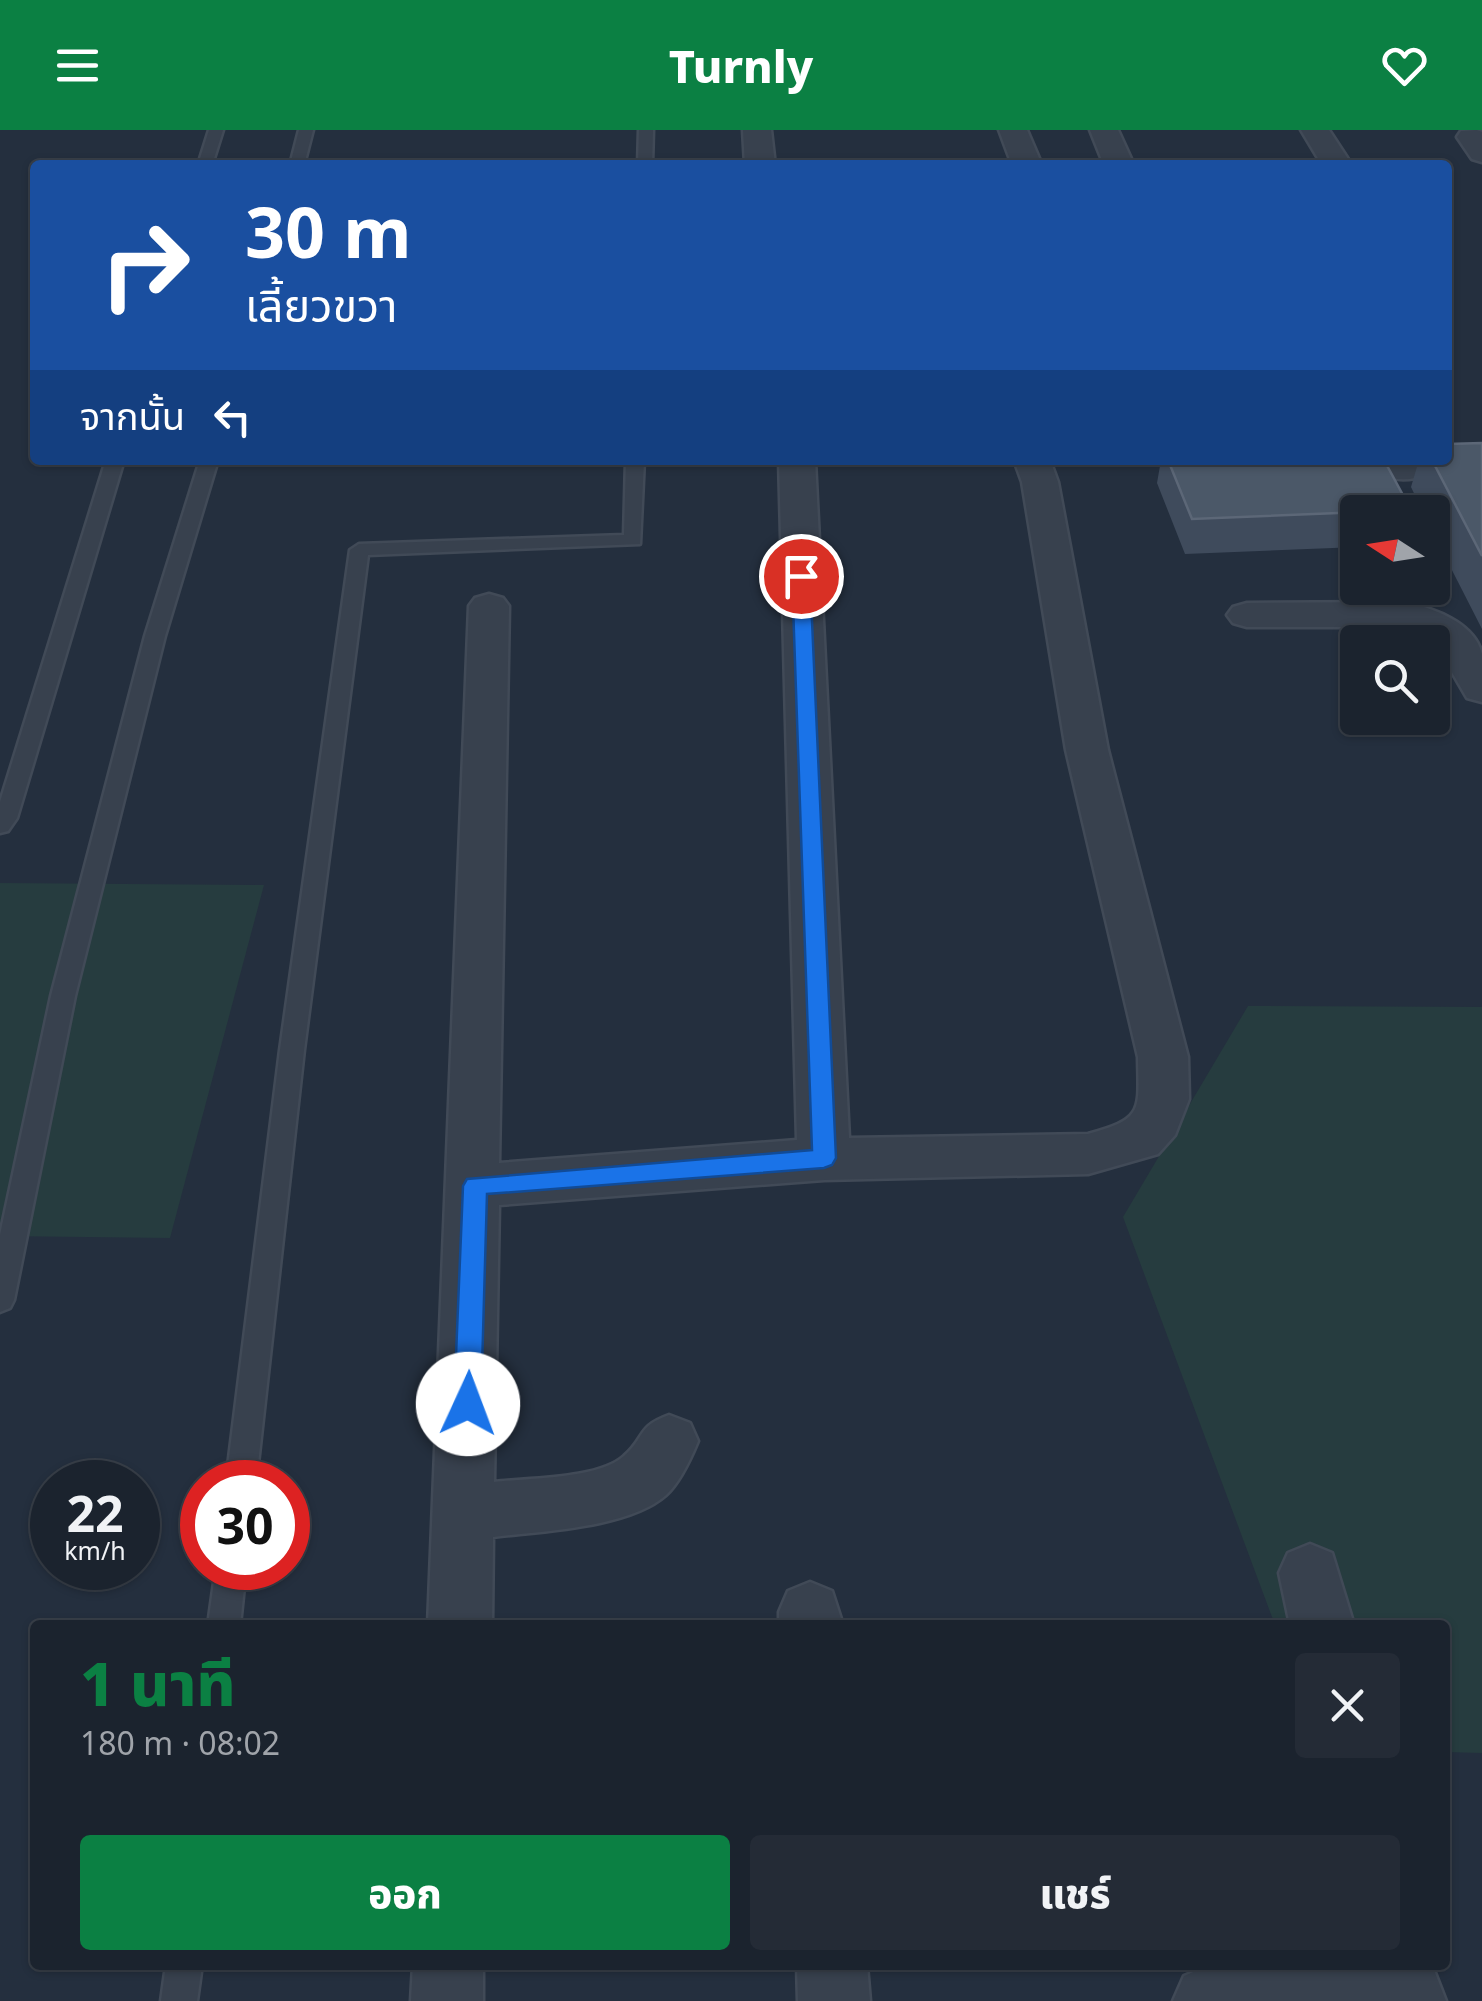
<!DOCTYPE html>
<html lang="th">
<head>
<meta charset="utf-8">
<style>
	:root { --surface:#1b232e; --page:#242b36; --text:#f1f3f6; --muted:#a0a4aa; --line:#39404a; --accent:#0b8043 }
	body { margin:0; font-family:"Noto Sans","Noto Sans Thai",sans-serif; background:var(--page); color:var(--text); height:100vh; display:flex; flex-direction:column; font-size:38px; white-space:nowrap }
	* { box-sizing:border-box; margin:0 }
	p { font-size:32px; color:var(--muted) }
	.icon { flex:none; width:55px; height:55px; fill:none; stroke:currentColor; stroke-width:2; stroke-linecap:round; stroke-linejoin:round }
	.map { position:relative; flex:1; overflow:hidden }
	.panel { position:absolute; left:30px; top:1490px; width:1420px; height:350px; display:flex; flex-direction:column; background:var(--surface); border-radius:10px; box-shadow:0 2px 8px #0004,0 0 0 2px var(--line) }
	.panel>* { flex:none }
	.guide { position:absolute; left:30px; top:30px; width:1422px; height:305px; border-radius:10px; box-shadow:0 2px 8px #0004,0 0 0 2px var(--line); background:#1a4fa0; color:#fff; overflow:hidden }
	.needle { width:65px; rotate:282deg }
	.tools { position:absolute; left:1340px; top:365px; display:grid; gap:20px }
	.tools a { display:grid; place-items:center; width:110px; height:110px; border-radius:10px; background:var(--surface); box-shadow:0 2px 8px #0004,0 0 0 2px var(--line); font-size:50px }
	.speed { position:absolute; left:30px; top:1330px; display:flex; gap:20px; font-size:50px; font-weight:700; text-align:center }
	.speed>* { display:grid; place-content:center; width:130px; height:130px; border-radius:50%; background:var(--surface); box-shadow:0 2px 8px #0004,0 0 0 2px var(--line); line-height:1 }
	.speed small { font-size:25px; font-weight:400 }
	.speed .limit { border:15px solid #d22; background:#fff; color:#111 }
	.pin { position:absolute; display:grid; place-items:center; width:85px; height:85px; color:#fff; margin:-42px; border:5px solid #fff; border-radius:50%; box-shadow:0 2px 10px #0007 }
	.me { position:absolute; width:110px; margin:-55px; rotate:2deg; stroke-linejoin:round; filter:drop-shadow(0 0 8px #0008) }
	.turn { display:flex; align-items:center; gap:35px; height:210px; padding:0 50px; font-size:45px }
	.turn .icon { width:130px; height:130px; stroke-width:2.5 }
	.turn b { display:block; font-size:70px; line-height:85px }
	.then { display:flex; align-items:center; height:95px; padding:0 50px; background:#0003; gap:20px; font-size:38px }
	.round { display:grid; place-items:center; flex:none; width:105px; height:105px; border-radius:10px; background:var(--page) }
	.overview { display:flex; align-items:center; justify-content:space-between; height:170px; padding:0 50px }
	h1 { font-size:60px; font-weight:800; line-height:75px; color:var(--accent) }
	.action { display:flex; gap:20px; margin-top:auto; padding:20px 50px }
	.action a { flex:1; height:115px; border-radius:10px; background:var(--accent); color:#fff; font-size:40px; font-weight:800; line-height:115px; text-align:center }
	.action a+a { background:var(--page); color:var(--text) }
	header { display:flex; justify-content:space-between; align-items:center; height:130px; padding:0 50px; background:var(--accent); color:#fff; font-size:45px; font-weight:800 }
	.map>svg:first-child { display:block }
	.green { fill:#263c3f }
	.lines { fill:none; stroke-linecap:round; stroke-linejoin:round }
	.lane-casing { stroke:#414a57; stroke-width:5 }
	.street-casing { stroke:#414a57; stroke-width:5 }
	.lane { fill:#38414e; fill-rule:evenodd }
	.street { fill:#38414e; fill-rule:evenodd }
	.wall { fill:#3f4b5c }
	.building { fill:#4b5868; stroke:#5c6777; stroke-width:2.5 }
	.route { fill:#1a73e8; stroke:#114b97; stroke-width:2.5 }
</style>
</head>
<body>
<header><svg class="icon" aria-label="menu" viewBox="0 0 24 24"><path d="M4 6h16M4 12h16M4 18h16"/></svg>Turnly<svg class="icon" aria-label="heart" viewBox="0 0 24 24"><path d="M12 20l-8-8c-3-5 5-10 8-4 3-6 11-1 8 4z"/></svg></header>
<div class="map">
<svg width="1482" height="1871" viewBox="0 0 1482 1871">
	<rect width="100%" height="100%" fill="#242f3e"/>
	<g class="green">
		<path d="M0 753 264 755 170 1108 0 1106Z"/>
		<path d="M1248 876 1482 877V1623L1445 1622V1495H1275L1123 1087Z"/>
	</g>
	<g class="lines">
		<defs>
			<g id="lane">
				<path d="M209 0H223L212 35H198Z"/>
				<path d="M299 0H313L304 35H290Z"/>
				<path d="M639 0H653L652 35H638Z"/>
				<path d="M106 330H124L17 688 8 701 0 703V672Z"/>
				<path d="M200 330H218L165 506 75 866 14 1170 10 1178 0 1182V1105L51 866 145 506Z"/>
				<path d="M626 330H644L640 414 368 425 304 920 256 1352H226L280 920 350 420 359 414 624 405Z"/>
				<path d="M216 1438H246L240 1495H208Z"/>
				<path d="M166 1835H202L197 1871H161Z"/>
			</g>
			<g id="street">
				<path d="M743 0H771L775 35H745Z"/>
				<path d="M999 0H1027L1042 35H1012Z"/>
				<path d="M1090 0H1118L1134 35H1104Z"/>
				<path d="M1301 0H1329L1352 35H1322Z"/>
				<path d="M1477 0 1482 2V32L1472 29 1457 7 1461 1Z"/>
				<path d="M779 330H815L849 1008 1088 1004C1144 989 1139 981 1138 927L1066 620 1022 352 1014 330H1050L1058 352 1108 620 1188 927 1189 969 1175 1005 1158 1024 1088 1044 824 1050 499 1075 494 1352C528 1348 599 1349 624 1326 646 1307 636 1297 669 1285L690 1293 698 1311C691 1328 680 1352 666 1365 629 1398 541 1401 493 1407L492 1495H428L469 476 475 468 489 464 503 468 509 476 499 1033 797 1010Z"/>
				<path d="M1361 330H1409L1420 340 1415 348C1397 352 1372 346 1361 330Z"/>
				<path d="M1406 472C1434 479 1474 492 1482 524 1482 538 1482 557 1482 572L1467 568 1439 520 1408 497H1247L1233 493 1227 485 1233 477 1247 473Z"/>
				<path d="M1310 1414 1332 1423 1354 1495H1290L1279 1443 1288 1423Z"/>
				<path d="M810 1452 832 1461 843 1495H779V1482L788 1461Z"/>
				<path d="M413 1835H483V1871H411Z"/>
				<path d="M797 1835H867L870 1871H798Z"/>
				<path d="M1210 1835H1432L1446 1871H1173L1184 1846Z"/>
			</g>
		</defs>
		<use href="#lane" class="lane-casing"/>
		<use href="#street" class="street-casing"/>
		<use href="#lane" class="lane"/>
		<use href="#street" class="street"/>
	</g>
	<g class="wall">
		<path d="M1482 313V499L1432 401V382H1423L1411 357 1419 330H1448Z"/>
		<path d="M1161 330H1384L1411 380 1410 382H1358V417L1185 424 1157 353Z"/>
	</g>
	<g class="building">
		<path d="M1482 313V426L1432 330H1448V314Z"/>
		<path d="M1168 330H1384L1411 380 1192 389Z"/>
	</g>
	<path class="route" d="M801 441 810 446 836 1028 832 1035 824 1038 487 1064 481 1274 477 1282 468 1286 458 1282 454 1274 463 1056 467 1049 812 1020 792 446Z"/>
</svg>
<div class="tools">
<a><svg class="needle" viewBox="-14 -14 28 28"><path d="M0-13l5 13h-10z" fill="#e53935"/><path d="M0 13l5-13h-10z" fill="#a0a4aa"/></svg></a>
<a><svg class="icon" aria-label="search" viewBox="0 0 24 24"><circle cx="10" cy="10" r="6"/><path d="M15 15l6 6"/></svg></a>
</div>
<div class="speed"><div>22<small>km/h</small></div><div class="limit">30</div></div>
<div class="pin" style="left:801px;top:446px;background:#d93025"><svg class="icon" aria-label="arrive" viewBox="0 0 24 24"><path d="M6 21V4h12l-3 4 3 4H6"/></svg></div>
<svg class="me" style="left:468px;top:1274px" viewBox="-20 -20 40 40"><circle r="19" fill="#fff"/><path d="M0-13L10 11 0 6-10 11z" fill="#1a73e8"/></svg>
<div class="guide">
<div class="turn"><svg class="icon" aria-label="right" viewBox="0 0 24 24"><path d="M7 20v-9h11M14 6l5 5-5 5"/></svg><div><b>30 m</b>เลี้ยวขวา</div></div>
<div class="then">จากนั้น<svg class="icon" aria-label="left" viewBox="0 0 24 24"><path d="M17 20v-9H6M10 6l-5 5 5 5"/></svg></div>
</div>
<section class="panel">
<div class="overview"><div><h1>1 นาที</h1><p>180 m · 08:02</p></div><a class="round"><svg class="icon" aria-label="close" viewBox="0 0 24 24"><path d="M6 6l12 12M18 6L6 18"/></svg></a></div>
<div class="action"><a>ออก</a><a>แชร์</a></div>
</section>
</div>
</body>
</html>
